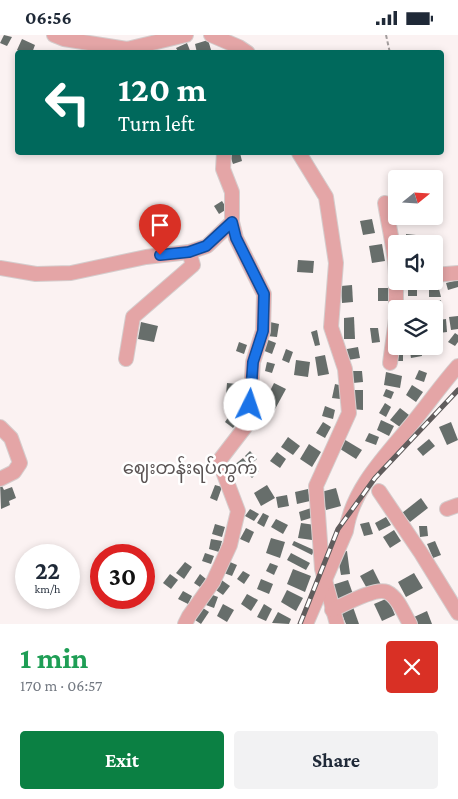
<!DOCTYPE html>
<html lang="en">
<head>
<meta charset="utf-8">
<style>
	:root { --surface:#fff; --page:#f2f2f3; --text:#1f2937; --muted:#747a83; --accent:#0b8043 }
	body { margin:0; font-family:"Crimson Pro","Noto Sans Myanmar",serif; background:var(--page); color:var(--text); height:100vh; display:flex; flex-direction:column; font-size:19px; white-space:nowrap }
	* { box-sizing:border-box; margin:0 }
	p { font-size:16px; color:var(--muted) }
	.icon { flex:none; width:28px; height:28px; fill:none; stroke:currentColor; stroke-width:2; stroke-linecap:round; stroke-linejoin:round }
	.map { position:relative; height:589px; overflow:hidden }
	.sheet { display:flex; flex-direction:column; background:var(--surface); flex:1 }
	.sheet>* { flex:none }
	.top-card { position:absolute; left:15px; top:15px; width:429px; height:105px; border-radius:5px; box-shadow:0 2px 8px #0003; background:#00695c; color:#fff; overflow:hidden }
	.needle { width:32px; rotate:72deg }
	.tools { position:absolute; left:388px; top:135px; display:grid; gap:10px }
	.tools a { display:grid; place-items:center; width:55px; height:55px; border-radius:5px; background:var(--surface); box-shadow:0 2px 8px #0003; font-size:25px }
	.speed { position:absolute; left:15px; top:509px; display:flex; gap:10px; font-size:25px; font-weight:700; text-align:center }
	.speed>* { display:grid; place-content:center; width:65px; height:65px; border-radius:50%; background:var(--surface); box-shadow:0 2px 8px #0003; line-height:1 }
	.speed small { font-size:12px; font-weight:400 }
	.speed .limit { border:8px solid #d22; background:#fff; color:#111 }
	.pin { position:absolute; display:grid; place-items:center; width:42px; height:42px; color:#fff; margin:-51px -21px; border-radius:50% 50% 50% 0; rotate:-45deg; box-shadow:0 0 5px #0007 }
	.pin .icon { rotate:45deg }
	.me { position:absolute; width:55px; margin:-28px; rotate:4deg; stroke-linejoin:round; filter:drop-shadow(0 0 4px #0008) }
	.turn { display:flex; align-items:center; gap:18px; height:105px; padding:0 20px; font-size:22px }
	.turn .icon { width:65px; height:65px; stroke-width:2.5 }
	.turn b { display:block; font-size:35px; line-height:42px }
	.round { display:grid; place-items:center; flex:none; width:52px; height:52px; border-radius:5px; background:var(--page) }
	.head { display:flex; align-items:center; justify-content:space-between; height:85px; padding:0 20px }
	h1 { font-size:30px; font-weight:700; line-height:38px; color:#1e9e55 }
	.primary-button { display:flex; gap:10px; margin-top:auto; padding:10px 20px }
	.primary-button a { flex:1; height:58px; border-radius:5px; background:var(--accent); color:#fff; font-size:20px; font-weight:700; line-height:58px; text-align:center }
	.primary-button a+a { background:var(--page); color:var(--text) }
	.status { display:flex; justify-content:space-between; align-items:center; height:35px; padding:0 25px; background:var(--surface); direction:ltr }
	.status svg { height:14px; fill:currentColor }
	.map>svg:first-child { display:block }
	.building { fill:#676e6b }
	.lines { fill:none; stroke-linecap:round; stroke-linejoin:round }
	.minor-casing { stroke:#d5cdcd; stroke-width:16 }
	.path { stroke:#a29c9c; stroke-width:2; stroke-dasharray:4 2.5; stroke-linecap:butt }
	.minor { stroke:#e4a5a6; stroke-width:14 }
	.rail-casing { stroke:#605c5c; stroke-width:5 }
	.rail { stroke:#fff; stroke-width:3; stroke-dasharray:9; stroke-linecap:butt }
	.route-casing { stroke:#114b97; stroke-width:12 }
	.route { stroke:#1a73e8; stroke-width:9 }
	.labels { text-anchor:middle; stroke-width:5; stroke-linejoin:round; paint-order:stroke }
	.quarter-label { font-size:18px; fill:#5b5454; stroke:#fff }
</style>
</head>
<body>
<div class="status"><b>06:56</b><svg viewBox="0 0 49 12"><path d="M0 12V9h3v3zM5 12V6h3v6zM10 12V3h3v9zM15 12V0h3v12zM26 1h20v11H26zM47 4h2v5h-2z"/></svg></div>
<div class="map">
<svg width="458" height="589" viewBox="0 0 458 589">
	<rect width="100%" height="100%" fill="#fbf2f2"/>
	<g class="building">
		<path d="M4 0 12 2 7 11 0 8Z"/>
		<path d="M22 4 35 10 32 18H22L17 15Z"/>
		<path d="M208 5 212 18H197L195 9Z"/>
		<path d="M187 8 191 18H179L176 13Z"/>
		<path d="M229 118H240L242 126 233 129Z"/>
		<path d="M222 166 227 174 219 179 214 171Z"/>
		<path d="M372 184 375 198 363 200 360 186Z"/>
		<path d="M406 199 416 200V209H406Z"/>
		<path d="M382 209 385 226 372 228 369 211Z"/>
		<path d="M298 225 314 226 313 238 297 237Z"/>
		<path d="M458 245V252L448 255 446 248Z"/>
		<rect x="408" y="249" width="9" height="12"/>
		<path d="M352 250 353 267 342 268 341 251Z"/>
		<rect x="378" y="253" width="11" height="13"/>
		<path d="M429 254H439L441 262H429Z"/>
		<path d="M441 265 442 276 434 277V274H431V266Z"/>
		<path d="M458 281V294L451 295 449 282Z"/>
		<path d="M354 282 355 304H344V283Z"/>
		<path d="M446 284 447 297 439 298 438 285Z"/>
		<path d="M141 287 158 291 154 307 138 304Z"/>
		<path d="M270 287 279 289 277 302 267 301Z"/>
		<path d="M370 293H378L380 307 372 308Z"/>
		<path d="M317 295 320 310 315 311 311 297Z"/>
		<path d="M455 298 458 300V307L455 311 448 307Z"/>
		<path d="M266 304 276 308 272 319 262 315Z"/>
		<path d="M239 307 247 310 244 319 236 316Z"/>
		<path d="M396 311H403V326H397Z"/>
		<path d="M409 311H421L422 321 411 323Z"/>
		<path d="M358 312 360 323 348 325 347 314Z"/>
		<path d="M286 314 293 317 289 328 282 325Z"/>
		<path d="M325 320 329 339 318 341 315 322Z"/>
		<path d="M296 325 310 327 308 342 294 340Z"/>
		<path d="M267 327 275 329 272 338 265 336Z"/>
		<path d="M419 335 427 338 424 347 415 344Z"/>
		<path d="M352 336H362L363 347 353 348Z"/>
		<path d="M386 337 402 341 400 353 384 350Z"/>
		<path d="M227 348 237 349 236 361 226 360Z"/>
		<path d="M274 348 286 354 274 376 263 370Z"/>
		<path d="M335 349 343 351 340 364 332 363Z"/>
		<path d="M412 350 423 357 416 367 406 360Z"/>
		<path d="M386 354 394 357 391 364 383 361Z"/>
		<path d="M353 355H363V375L352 374Z"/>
		<path d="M385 368 391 372 386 382 379 378Z"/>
		<path d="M325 371 335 375 333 384 322 381Z"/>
		<path d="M400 373 409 380 400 392 390 385Z"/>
		<path d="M232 377 241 383 233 393 225 387Z"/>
		<path d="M381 385 394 391 389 401 377 395Z"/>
		<path d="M323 387 331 392 325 403 316 398Z"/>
		<path d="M451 387 458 405 447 410 439 392Z"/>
		<path d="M369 398 379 402 376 410 365 406Z"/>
		<path d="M288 402 300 411 293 420 281 412Z"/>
		<path d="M342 403 362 415 356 424 337 412Z"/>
		<path d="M429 404 435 411 423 421 417 414Z"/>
		<path d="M309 409 321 417 312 432 300 424Z"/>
		<path d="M250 416 257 424 252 428 245 421Z"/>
		<path d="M277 417 286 424 280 433 270 426Z"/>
		<path d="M243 423 247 428 237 436 233 431Z"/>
		<path d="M254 431 259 436 252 443 247 438Z"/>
		<path d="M0 447 4 455 12 452 16 463 9 466 10 470 1 474Z"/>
		<path d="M215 450 222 452 217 466 210 463Z"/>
		<path d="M267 450 275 463 261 471 254 458Z"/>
		<path d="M336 453 341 471 326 475 321 457Z"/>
		<path d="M308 454 310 466 297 469 295 457Z"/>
		<path d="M287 460 289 471 278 473 276 462Z"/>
		<path d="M421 463 428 473 410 487 402 478Z"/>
		<path d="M311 473 314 482 301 486 299 477Z"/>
		<path d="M250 474 259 479 254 486 245 481Z"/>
		<path d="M263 478 269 481 264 492 257 488Z"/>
		<path d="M386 482 391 490 379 496 375 488Z"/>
		<path d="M276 484 288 490 283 499 271 492Z"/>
		<path d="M369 487 373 499 364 501 360 489Z"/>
		<path d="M301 488 315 490 312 505 298 503Z"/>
		<path d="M215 489 225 492 222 502 212 499Z"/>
		<path d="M419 491H427L428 501 420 502Z"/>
		<path d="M246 493 254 497 249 508 240 504Z"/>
		<path d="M394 495 401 506 390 513 383 502Z"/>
		<path d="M271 503 285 507 280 523 266 518Z"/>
		<path d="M211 504 222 506 219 517 209 514Z"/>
		<path d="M294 506 314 515 312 520 292 510Z"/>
		<path d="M435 506 441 520 433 523 427 509Z"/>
		<path d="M347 516 350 539 341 540 337 518Z"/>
		<path d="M205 518 214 521 211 529 202 526Z"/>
		<path d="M291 518 310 528 306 535 287 525Z"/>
		<path d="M185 527 192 532 184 544 176 538Z"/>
		<path d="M230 527 237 530 232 541 224 538Z"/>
		<path d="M270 528 278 531 274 540 266 536Z"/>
		<path d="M293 534 311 541 305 557 287 549Z"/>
		<path d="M373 534 381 550 369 557 360 541Z"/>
		<path d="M243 536 250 540 244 549 237 544Z"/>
		<path d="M414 538 423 553 406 562 398 547Z"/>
		<path d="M170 539 178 545 171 554 163 548Z"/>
		<path d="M200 539 206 544 200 552 194 548Z"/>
		<path d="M220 544 230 551 223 560 213 553Z"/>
		<path d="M261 544 273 549 269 559 257 554Z"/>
		<path d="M348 545 354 562 335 569 329 551Z"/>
		<path d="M287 555 303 563 296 576 281 567Z"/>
		<path d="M183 556 192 561 188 569 178 564Z"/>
		<path d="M210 559 218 562 214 573 206 570Z"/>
		<path d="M247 559 258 565 251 576 241 569Z"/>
		<path d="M388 563 395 580 382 586 374 569Z"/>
		<path d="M223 569 234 575 227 587 217 581Z"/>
		<path d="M264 569 272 574 266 586 257 582Z"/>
		<path d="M200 571 209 577 201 589 192 583Z"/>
		<path d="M353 572 359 589H346L341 577Z"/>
		<path d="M427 576 432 589H417L414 582Z"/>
		<path d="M278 577 291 584 289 589 272 588Z"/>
	</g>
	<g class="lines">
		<defs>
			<g id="minor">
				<path d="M54 0 64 4 127 14 186 0"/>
				<path d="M211 0 239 12 248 18"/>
				<path d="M299 118 326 162 336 228 331 292 345 334 349 378 316 451 322 534 337 589"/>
				<path d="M385 168C389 193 395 215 396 240"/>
				<path d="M0 233 36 239 71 238 146 222 189 217 207 211 232 187"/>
				<path d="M434 240 458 238"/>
				<path d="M126 324 133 282 193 230 189 217"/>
				<path d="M390 328 396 284V246"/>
				<path d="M0 392 11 403 20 428 14 437 0 444"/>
				<path d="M379 456 421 518 458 578"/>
				<path d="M447 474 458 470"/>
				<path d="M332 575C344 570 375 552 387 557 398 562 404 579 410 589"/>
				<path d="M185 589 189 581 213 547 230 510 238 476 219 426 249 387 253 327 263 296 264 259 236 203 232 187V157L223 134 224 118"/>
				<path d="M306 589 346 496C352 455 384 422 410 391 426 372 441 350 458 331"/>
			</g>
		</defs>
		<use href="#minor" class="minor-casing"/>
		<path class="path" d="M386 0 390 18"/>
		<use href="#minor" class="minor"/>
		<defs>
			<path id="rail" d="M300 589 338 494 375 443 458 355"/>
		</defs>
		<use href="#rail" class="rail-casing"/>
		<use href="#rail" class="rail"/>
	</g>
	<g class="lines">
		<defs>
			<path id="route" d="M160 220 189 217 206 211 232 187 236 203 264 259 263 296 253 327 250 370"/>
		</defs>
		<use href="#route" class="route-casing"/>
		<use href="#route" class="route"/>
	</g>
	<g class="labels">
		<g class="quarter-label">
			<text x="190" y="439">ဈေးတန်းရပ်ကွက်</text>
		</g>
	</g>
</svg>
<div class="tools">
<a><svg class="needle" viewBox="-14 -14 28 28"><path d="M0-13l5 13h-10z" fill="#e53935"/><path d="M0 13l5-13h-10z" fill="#747a83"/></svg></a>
<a><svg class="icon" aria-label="sound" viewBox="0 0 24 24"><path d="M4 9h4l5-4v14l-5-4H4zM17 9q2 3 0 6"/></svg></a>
<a><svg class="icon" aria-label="layers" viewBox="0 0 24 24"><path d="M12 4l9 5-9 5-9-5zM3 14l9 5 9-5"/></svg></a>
</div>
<div class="speed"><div>22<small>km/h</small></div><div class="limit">30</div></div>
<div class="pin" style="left:160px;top:220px;background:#d93025"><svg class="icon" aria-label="arrive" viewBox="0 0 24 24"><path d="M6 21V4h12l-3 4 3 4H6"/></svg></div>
<svg class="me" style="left:250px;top:370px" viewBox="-20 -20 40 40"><circle r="19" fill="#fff"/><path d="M0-13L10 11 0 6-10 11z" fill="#1a73e8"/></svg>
<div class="top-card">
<div class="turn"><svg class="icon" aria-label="left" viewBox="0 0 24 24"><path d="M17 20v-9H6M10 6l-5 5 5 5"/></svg><div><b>120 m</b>Turn left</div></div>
</div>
</div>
<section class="sheet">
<div class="head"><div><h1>1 min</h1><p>170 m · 06:57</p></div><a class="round" style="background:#d93025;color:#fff"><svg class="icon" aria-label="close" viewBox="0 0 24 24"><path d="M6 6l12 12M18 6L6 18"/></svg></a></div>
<div class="primary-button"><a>Exit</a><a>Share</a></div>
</section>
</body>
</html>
